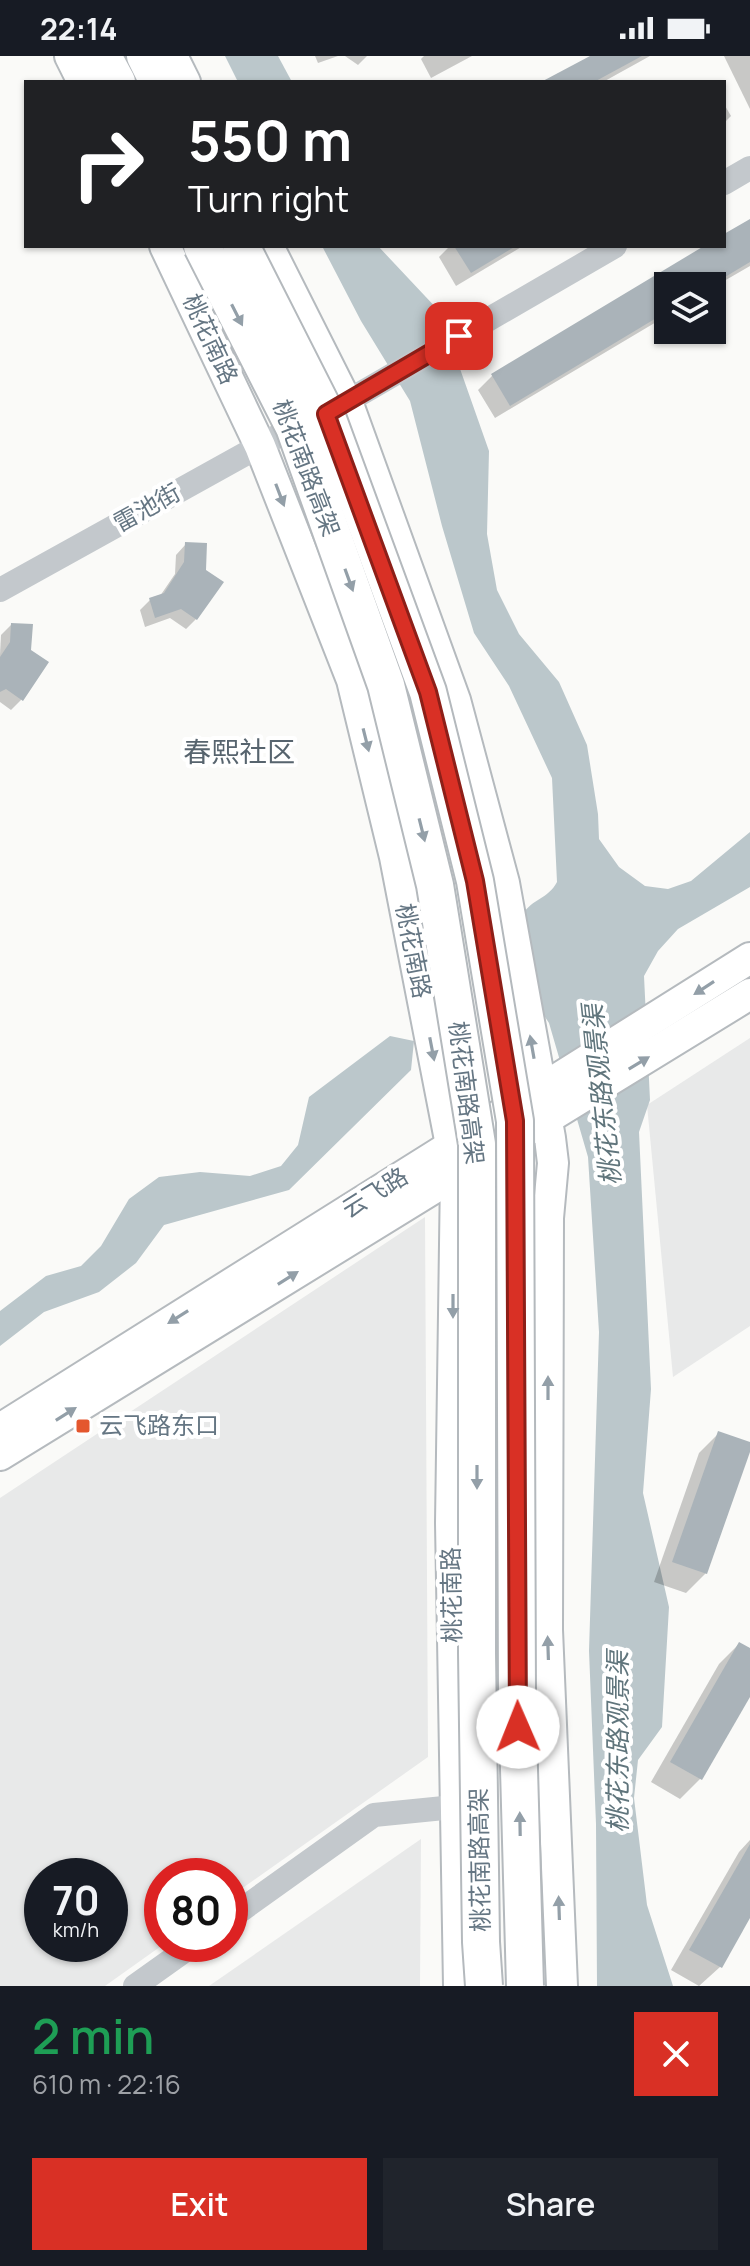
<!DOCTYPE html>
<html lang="en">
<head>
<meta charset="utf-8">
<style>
	:root { --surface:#171b24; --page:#20242c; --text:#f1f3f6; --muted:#9ea1a6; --accent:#d93025 }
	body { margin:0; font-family:Manrope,"Noto Sans SC",sans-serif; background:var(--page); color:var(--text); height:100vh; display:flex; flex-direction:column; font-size:30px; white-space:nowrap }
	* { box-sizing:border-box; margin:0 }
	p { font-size:26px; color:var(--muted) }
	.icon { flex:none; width:44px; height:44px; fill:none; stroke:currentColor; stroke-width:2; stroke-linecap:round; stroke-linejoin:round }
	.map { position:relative; height:1930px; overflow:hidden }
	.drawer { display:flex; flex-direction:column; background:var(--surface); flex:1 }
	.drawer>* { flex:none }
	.guide { position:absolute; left:24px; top:24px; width:702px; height:168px; border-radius:0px; box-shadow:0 2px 6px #0004; background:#202124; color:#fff; overflow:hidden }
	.controls { position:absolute; left:654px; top:216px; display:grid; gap:16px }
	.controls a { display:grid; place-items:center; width:72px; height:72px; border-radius:0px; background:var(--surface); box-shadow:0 2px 6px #0004; font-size:40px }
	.speed { position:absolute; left:24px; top:1802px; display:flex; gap:16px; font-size:40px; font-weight:700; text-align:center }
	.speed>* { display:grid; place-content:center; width:104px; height:104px; border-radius:50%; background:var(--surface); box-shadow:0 2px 6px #0004; line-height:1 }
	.speed small { font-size:20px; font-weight:400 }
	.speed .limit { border:12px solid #d22; background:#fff; color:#111 }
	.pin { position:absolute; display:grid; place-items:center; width:68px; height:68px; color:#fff; margin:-34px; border-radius:16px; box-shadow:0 4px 12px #0006 }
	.me { position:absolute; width:88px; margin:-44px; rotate:359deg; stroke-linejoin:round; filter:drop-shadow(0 0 6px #0008) }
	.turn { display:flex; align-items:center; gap:28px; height:168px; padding:0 32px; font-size:36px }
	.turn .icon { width:104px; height:104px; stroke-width:2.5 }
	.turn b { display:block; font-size:56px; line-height:68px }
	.round { display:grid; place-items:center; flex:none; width:84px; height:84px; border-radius:0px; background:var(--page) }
	.overview { display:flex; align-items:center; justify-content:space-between; height:136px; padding:0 32px }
	h1 { font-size:48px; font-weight:600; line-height:60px; color:#1e9e55 }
	.action { display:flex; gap:16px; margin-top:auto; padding:16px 32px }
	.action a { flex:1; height:92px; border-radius:0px; background:var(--accent); color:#fff; font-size:32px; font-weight:600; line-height:92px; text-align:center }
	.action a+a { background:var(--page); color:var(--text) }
	.status { display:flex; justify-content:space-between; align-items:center; height:56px; padding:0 40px; background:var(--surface); direction:ltr }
	.status svg { height:22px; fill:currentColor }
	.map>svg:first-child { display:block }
	.built { fill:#e8e9e9; fill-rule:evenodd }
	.water { fill:#bbc7cb }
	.shadow { fill:#0003 }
	.building { fill:#aab3b9 }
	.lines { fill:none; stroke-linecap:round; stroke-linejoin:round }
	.major-casing { stroke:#b5babe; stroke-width:34 }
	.highway-casing { stroke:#b4b9bd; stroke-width:40 }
	.minor { stroke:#c3c8cc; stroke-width:24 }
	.major { stroke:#fff; stroke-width:30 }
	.highway { stroke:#fff; stroke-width:36 }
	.highway-bridge-casing { stroke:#b4b9bd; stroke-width:40; stroke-linecap:butt }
	.highway-bridge { stroke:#fff; stroke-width:36 }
	.oneway { fill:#939fa8 }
	.route-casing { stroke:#8d1f18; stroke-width:20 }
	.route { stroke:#d93025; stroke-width:14 }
	.poi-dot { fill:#e4572e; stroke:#fff; stroke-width:3 }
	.labels { text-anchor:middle; stroke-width:8; stroke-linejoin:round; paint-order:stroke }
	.street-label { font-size:24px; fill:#657683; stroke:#fff }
	.poi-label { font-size:24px; fill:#657683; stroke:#fff; text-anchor:start }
	.water-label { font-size:26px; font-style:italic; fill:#60757c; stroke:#fff }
	.quarter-label { font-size:28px; fill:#57646e; stroke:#fff }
</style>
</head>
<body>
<div class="status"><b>22:14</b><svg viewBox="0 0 49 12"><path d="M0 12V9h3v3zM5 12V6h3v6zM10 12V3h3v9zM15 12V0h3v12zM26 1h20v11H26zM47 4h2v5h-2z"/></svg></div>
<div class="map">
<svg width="750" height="1930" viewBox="0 0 750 1930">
	<rect width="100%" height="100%" fill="#fafaf8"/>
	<g class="built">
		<path d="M750 982V1270L673 1321 647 1049Z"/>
		<path d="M425 1161 428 1701 230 1841V1820H162V1888H164L105 1930H0V1442ZM42 1820H110V1888H42Z"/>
		<path d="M421 1783 420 1930H209Z"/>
	</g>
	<g class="water">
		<path d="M225 0H278L292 26H238Z"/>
		<path d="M322 190H378L440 256 489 395 487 478 497 534 519 578 559 626 587 689 598 758 599 783 619 811 645 830 668 833 691 825 750 776V831L678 873 658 895 644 920 650 1044 639 1076 651 1333 643 1437 669 1551 662 1671 638 1704 634 1742 647 1849 673 1930H597L596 1768 589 1595 599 1276 588 1101 549 967 541 955 523 858C532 843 548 843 557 826L552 722 509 630 474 577 442 470 410 345 361 265Z"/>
		<path d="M390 980 414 985 411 1014 289 1134 164 1169 136 1207 99 1236 44 1256 0 1290V1255L46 1220 81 1210 101 1190 129 1143 159 1121 200 1116 250 1120 281 1110 298 1089 309 1041Z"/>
	</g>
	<g class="shadow">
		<path d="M315 0H338L318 7Z"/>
		<path d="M345 0H367L358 9Z"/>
		<path d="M424 0H472L431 22 421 3Z"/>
		<path d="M594 0H650L603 26H545Z"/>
		<path d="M724 0H750V53Z"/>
		<path d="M724 48 731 60 724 67Z"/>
		<path d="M750 165V210L712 232V230H668V259L495 362 478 334 492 320 708 190H724V181Z"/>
		<path d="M450 190H523L456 230 439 201Z"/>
		<path d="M186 488 196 563 186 573 170 562 145 571 140 554 150 544 160 540 175 518 176 499Z"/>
		<path d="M11 569 29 595 21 644 11 654 0 646V598L1 579Z"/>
		<path d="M719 1377 750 1388V1390L706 1517 686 1537 654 1526 699 1397Z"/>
		<path d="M739 1588 750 1594V1637L700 1723 680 1743 651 1726 719 1608Z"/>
		<path d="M750 1784V1858L720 1911 699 1930 671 1914 739 1796Z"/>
	</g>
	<g class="building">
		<path d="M590 0H642L594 26H541Z"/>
		<path d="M750 163V206L710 230H668V255L510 350 491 318 704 190H724V178Z"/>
		<path d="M454 190H516L471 217Z"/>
		<path d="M185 486 207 487 206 514 224 526 197 564 181 553 155 562 149 542 164 537 184 506Z"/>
		<path d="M11 567 33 568 31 594 49 606 23 645 6 633 0 636V601L10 586Z"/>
		<path d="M718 1375 750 1386V1396L707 1518 672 1506Z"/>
		<path d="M739 1586 750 1592V1641L702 1724 670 1706Z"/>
		<path d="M750 1788V1862L722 1912 689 1894Z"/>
	</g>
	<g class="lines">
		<defs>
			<g id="major">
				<path d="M70 0 83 26"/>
				<path d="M172 0 185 26"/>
				<path d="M165 190 260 390 352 624 395 801 451 1089 456 1119 451 1467 459 1930"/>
				<path d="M268 190 349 351 455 644 504 827 550 1082 553 1107 548 1162 547 1574 562 1930"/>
				<path d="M530 1073 750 938"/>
				<path d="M0 1373 750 902"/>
				<path d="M0 1399 468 1111"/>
			</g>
			<g id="highway">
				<path d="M103 0 117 26"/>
				<path d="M145 0 158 26"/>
			</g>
		</defs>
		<use href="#major" class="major-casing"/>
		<use href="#highway" class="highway-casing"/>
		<g class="minor">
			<path d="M724 127 750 112"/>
			<path d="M334 353 615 190"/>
			<path d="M0 534 294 371"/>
			<path d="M230 1862 374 1759 454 1751"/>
			<path d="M135 1930 194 1888"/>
		</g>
		<use href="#major" class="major"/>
		<use href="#highway" class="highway"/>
		<defs>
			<g id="highway-bridge">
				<path d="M202 190 294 371 386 629 435 829 477 1088V1597L481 1886 484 1930"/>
				<path d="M241 190 326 358 428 636 475 825 515 1065 517 1641 525 1930"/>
			</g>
		</defs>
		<use href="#highway-bridge" class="highway-bridge-casing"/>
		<use href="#highway-bridge" class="highway-bridge"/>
	</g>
	<defs><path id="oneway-solid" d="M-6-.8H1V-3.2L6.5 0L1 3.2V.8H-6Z" transform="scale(2)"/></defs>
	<g class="oneway">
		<use href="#oneway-solid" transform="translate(237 259) rotate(63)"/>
		<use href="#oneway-solid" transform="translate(280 439) rotate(69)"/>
		<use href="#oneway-solid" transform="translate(349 524) rotate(70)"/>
		<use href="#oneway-solid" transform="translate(366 684) rotate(76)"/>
		<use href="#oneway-solid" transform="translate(422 774) rotate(76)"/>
		<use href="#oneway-solid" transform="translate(704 932) rotate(147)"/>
		<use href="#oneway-solid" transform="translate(532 991) rotate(-100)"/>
		<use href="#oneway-solid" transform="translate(432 993) rotate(79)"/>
		<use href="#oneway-solid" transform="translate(639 1007) rotate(-31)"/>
		<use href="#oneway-solid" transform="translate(288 1222) rotate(-32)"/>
		<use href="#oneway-solid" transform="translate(453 1250) rotate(90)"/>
		<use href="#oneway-solid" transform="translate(178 1261) rotate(148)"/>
		<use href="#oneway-solid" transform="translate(548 1332) rotate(-90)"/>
		<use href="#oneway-solid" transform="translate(66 1358) rotate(-32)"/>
		<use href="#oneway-solid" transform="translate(477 1421) rotate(90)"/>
		<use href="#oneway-solid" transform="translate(548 1592) rotate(-92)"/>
		<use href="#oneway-solid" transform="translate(520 1768) rotate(-91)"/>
		<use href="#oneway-solid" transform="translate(559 1852) rotate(-92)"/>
	</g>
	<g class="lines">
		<defs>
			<path id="route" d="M459 280 326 358 428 636 475 825 515 1065 518 1671"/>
		</defs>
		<use href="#route" class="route-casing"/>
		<use href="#route" class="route"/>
	</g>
	<rect class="poi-dot" x="75" y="1362" width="16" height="16" rx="4"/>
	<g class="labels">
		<g class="street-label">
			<text transform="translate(210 283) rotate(65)" y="8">桃花南路</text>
			<text transform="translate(306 412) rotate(69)" y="8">桃花南路高架</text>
			<text transform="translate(147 452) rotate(-29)" y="8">雷池街</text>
			<text transform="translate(413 895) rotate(79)" y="8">桃花南路</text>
			<text transform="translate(466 1037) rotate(83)" y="8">桃花南路高架</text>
			<text transform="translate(375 1137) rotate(-32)" y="8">云飞路</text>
			<text transform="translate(452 1539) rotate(-91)" y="8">桃花南路</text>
			<text transform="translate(480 1804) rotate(-91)" y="8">桃花南路高架</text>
		</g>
		<g class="poi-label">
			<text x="99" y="1378">云飞路东口</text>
		</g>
		<g class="water-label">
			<text transform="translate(602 1039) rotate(-96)" y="9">桃花东路观景渠</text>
			<text transform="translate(618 1686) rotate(-90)" y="9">桃花东路观景渠</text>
		</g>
		<g class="quarter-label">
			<text x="239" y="706">春熙社区</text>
		</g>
	</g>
</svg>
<div class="controls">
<a><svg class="icon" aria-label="layers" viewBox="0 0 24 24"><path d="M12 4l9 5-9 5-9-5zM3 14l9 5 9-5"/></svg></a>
</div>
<div class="speed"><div>70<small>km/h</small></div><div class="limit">80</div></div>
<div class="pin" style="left:459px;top:280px;background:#d93025"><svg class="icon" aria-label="arrive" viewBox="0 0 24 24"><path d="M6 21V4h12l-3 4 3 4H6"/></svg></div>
<svg class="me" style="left:518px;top:1671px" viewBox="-20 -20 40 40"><circle r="19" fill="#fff"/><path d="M0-13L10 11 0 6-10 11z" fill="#d93025"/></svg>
<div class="guide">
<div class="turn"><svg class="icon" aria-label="right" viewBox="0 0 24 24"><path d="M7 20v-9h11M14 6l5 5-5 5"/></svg><div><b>550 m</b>Turn right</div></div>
</div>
</div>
<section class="drawer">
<div class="overview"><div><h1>2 min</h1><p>610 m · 22:16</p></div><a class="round" style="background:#d93025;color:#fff"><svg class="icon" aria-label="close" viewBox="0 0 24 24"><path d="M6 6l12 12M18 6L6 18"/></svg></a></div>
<div class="action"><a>Exit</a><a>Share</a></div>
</section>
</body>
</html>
